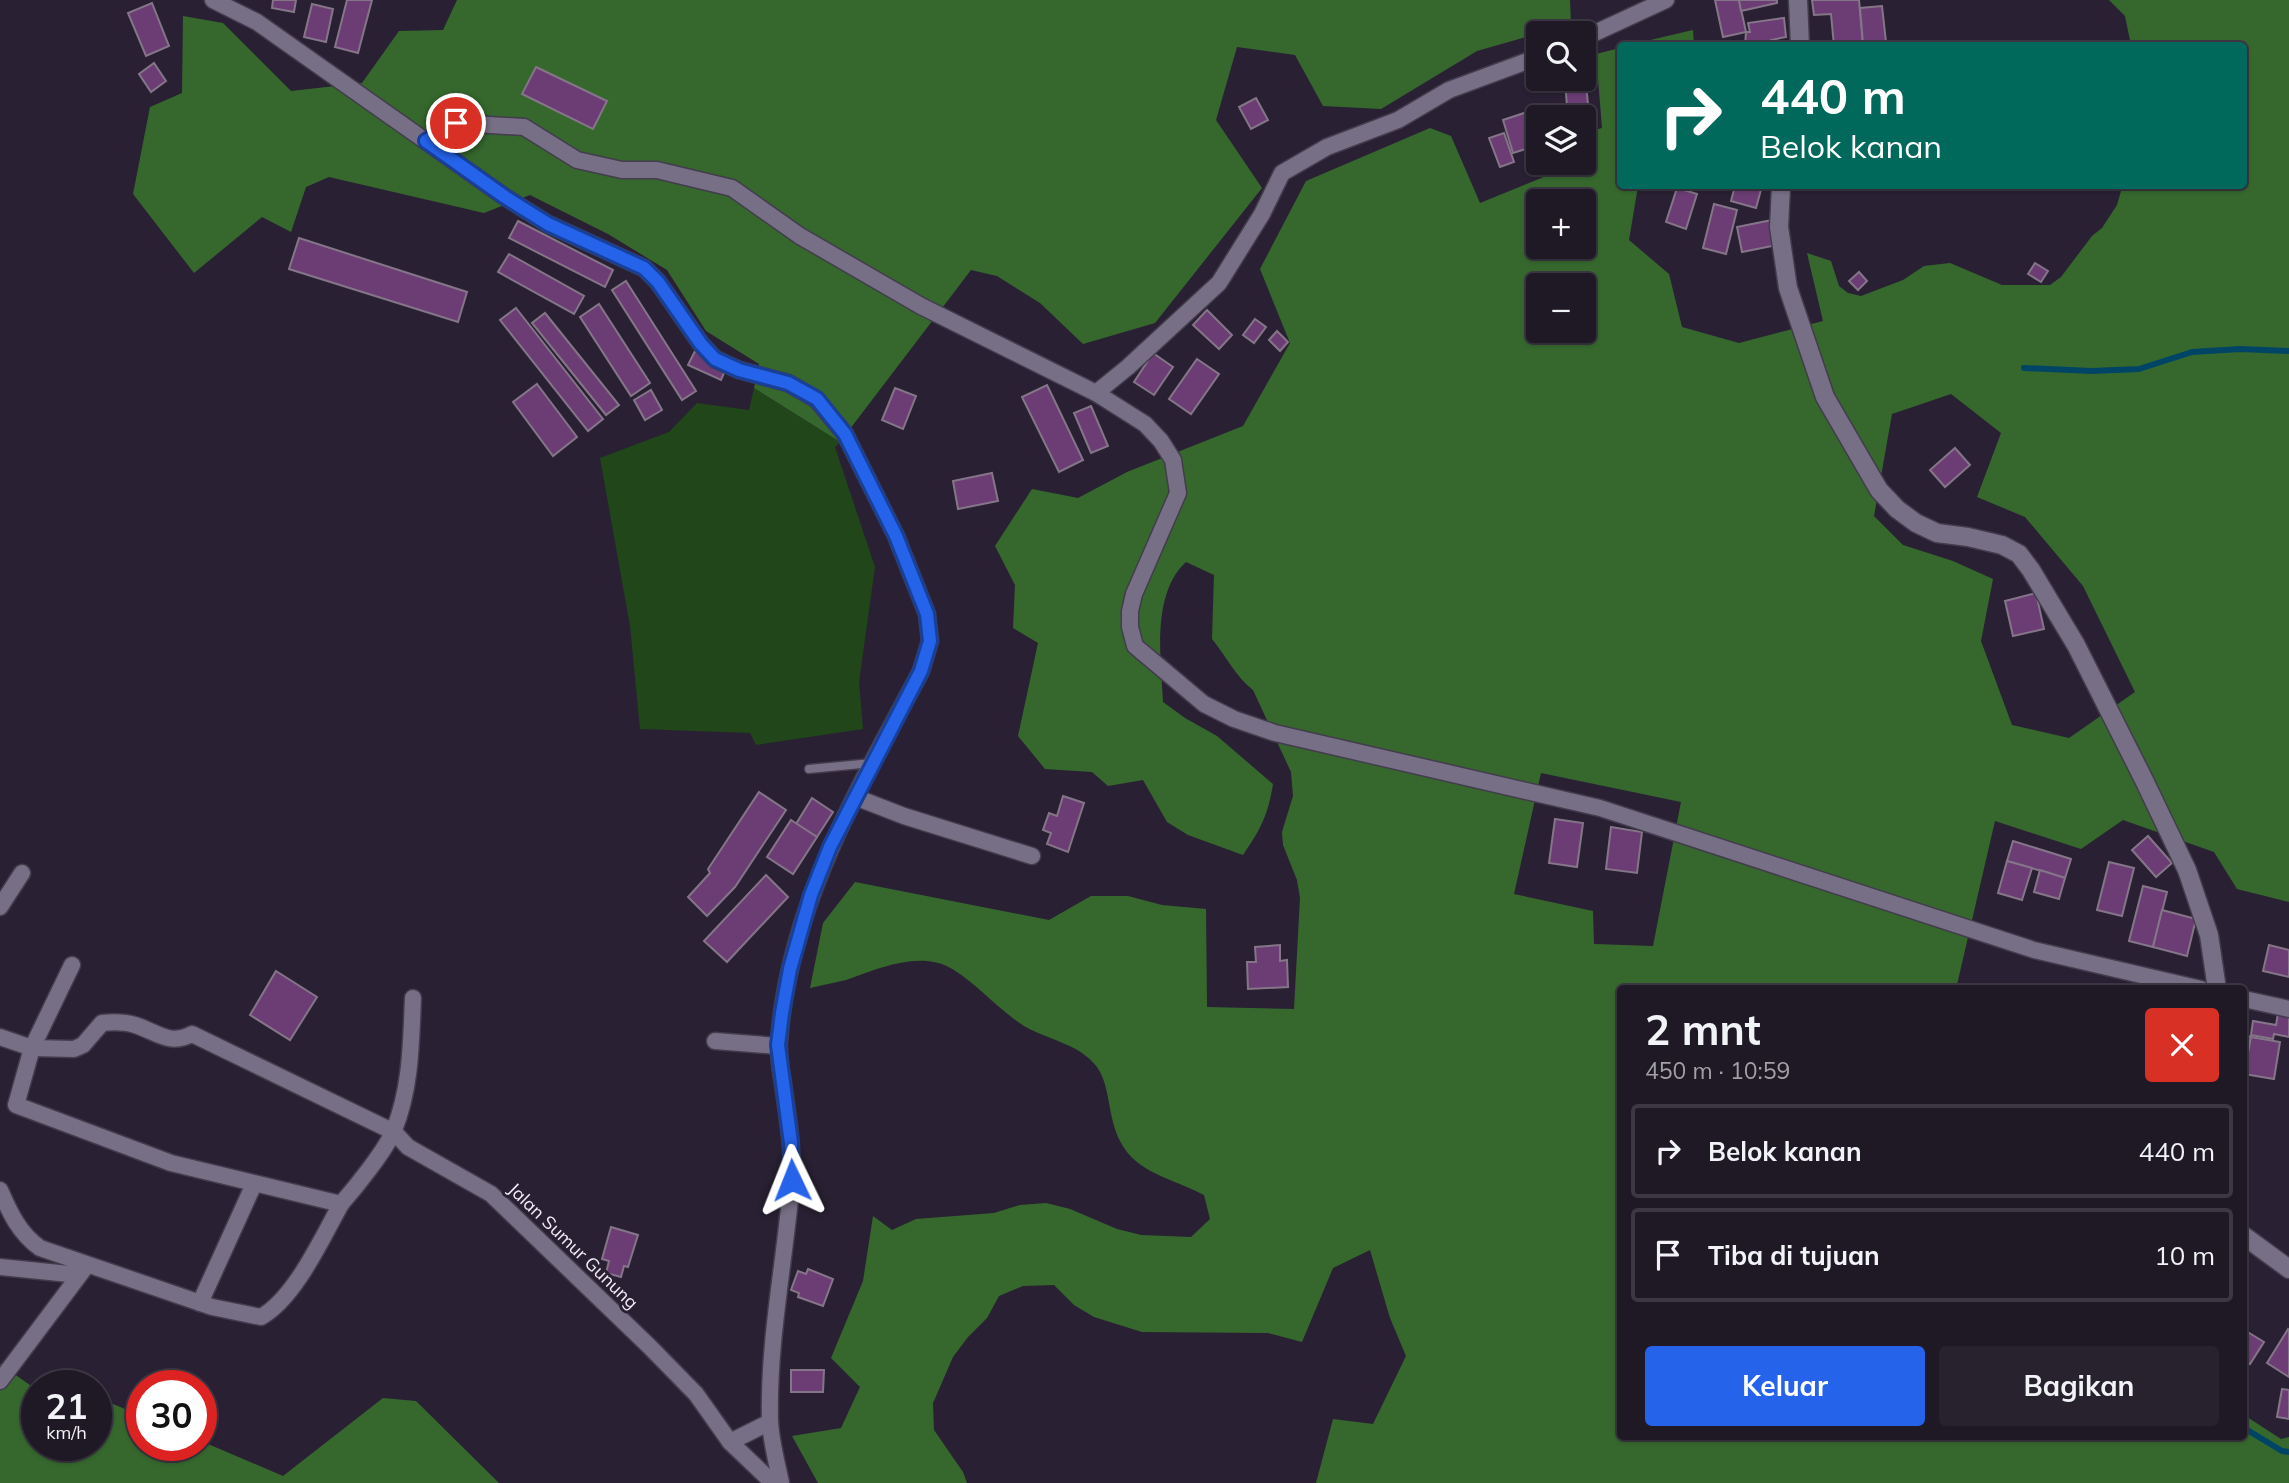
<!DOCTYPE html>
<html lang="id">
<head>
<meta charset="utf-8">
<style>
	:root { --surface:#1f1926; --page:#27222e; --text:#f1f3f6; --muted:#a1a0a7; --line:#3c3843; --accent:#2563eb }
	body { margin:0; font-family:Mulish,sans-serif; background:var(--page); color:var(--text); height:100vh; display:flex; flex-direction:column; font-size:26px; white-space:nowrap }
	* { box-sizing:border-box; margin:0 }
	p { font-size:23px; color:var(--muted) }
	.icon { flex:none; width:38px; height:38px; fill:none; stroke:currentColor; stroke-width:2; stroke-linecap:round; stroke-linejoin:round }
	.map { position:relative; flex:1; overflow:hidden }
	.sheet { position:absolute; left:1617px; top:985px; width:630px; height:455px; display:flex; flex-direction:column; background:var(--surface); border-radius:7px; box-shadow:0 2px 5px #0004,0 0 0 2px var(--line) }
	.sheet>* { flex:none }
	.banner { position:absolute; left:1617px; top:42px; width:630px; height:147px; border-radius:7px; box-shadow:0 2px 5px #0004,0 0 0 2px var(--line); background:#00695c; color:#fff; overflow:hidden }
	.buttons { position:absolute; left:1526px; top:21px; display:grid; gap:14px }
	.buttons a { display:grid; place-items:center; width:70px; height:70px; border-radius:7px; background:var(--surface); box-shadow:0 2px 5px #0004,0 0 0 2px var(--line); font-size:35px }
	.speed { position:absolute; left:21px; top:1370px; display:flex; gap:14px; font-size:35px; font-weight:700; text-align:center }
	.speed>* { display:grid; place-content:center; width:91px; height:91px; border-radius:50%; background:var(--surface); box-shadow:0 2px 5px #0004,0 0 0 2px var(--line); line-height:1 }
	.speed small { font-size:18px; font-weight:400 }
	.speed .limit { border:10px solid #d22; background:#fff; color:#111 }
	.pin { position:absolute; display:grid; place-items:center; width:60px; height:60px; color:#fff; margin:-30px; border:4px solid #fff; border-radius:50%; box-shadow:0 2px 7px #0007 }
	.me { position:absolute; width:77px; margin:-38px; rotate:358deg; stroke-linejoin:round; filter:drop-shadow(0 0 5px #0008) }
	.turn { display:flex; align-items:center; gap:24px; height:147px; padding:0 28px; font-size:32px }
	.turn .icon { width:91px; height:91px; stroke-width:2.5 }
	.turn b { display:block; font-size:49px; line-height:60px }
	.round { display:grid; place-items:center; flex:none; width:74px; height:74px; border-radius:7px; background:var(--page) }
	.head { display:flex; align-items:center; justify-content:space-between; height:119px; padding:0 28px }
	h1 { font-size:42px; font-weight:700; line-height:52px }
	.cta { display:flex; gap:14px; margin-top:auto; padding:14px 28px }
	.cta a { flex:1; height:80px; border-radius:7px; background:var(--accent); color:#fff; font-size:28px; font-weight:700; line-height:80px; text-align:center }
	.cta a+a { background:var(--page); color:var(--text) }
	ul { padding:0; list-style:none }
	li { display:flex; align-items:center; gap:21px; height:94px; margin:0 14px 10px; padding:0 14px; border:4px solid var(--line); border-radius:7px }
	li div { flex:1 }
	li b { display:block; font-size:26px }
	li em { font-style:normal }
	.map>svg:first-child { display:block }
	.green { fill:#20461a }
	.forest { fill:#36682e; fill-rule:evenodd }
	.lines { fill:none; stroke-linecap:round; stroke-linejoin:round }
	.stream { stroke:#004565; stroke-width:6 }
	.building { fill:#6b3d74; stroke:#857588; stroke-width:2 }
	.service-casing { stroke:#423c4c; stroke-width:11 }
	.minor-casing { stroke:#423c4c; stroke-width:19 }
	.tertiary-casing { stroke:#423c4c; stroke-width:21 }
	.service { stroke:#776f85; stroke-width:8 }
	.minor { stroke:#776f85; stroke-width:16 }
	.tertiary { stroke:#776f85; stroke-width:18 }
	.route-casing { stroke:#184099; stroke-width:18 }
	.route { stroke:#2563eb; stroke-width:12 }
	.labels { text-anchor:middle; stroke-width:6; stroke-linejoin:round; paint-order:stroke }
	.street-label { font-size:18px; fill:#f2eefa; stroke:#292133 }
</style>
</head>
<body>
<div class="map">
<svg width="2289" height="1483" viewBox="0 0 2289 1483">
	<rect width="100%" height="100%" fill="#292133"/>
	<path class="green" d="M754 388 840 442 835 447 875 567 859 682 863 729 756 745 750 733 640 729 630 626 600 458 669 432 697 403 749 410Z"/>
	<g class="forest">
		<path d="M457 0H1570L1571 24 1477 51 1381 109 1323 106 1295 55 1237 47 1216 120 1262 188 1155 323 1083 344 1040 303 997 276 971 270 840 442 754 388 759 364 706 331 667 270 608 234 530 195 484 213 329 177 306 187 291 232 262 217 194 273 133 194 150 107 182 93 183 16 223 23 291 91 362 83 399 31 443 30Z"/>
		<path d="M2109 0H2289V902L2237 889 2214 852 2123 820 2081 849 1995 821 1956 989H1620V1437H2244V1415L2281 1439 2289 1437V1483H1316L1333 1419 1373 1424 1406 1356 1390 1318 1370 1250 1333 1268 1302 1342 1268 1333 1142 1332 1094 1317 1074 1305 1054 1285 1023 1286 999 1296 987 1318 968 1337 953 1357 933 1403 934 1430 963 1472 967 1483H818L792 1436 841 1428 860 1387 831 1358 863 1281 873 1216 892 1230 916 1219 994 1213 1020 1205 1046 1203 1070 1209 1117 1229 1141 1235 1191 1237 1210 1219 1204 1195C1161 1173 1124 1172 1112 1118 1108 1101 1107 1081 1097 1067 1080 1044 1048 1040 1024 1026 999 1010 979 986 954 970 921 949 878 969 846 980 834 983 822 985 810 988L823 923 855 882 1049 920 1091 896H1128L1162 905 1206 909 1207 1007 1294 1009 1300 898 1297 880 1283 845 1282 832 1293 796 1291 772 1253 690C1236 677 1226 656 1212 639L1214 575 1186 562C1151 594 1161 659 1163 702L1185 718 1217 736 1273 784C1268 815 1261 829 1243 855L1188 835 1167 822 1143 780 1108 786 1092 772 1045 769 1018 736 1038 643 1013 628 1015 585 995 546 1032 489 1078 498 1127 472 1243 426 1290 343 1260 269 1306 181 1430 128 1451 136 1480 203 1561 170 1563 163H1584V133L1602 128 1596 54 1620 48V186H1638L1629 240 1669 274 1682 327 1739 343 1823 321 1807 253 1831 261 1839 286 1848 293 1861 296 1903 280 1924 266 1950 263 2002 285H2050L2061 277 2092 236 2102 228 2117 205 2121 191 2120 186H2244V46L2131 45 2125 16ZM1538 201H1584V247H1538ZM1538 285H1584V331H1538ZM1951 394 2001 433 1977 497 2025 517 2083 586 2135 692 2069 738 2012 725 1981 641 1993 579 1953 561 1903 545 1874 516 1892 414ZM1541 773 1681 802 1653 946 1594 944 1593 911 1514 894Z"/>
		<path d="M1693 30 1694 45H1629Z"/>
		<path d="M0 1364 37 1390V1446H96V1397L142 1416V1446H201V1441L283 1476 383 1398 416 1401 499 1483H0Z"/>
	</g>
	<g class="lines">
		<g class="stream">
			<path d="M2024 368 2092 371 2139 369 2192 352 2240 349 2289 351"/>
			<path d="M2244 1428 2282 1451 2289 1452"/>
		</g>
	</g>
	<g class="building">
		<path d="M273 0H296L294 12 272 8Z"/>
		<path d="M347 0H372L358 53 335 47Z"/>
		<path d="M1715 0H1739L1746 32 1723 37Z"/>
		<path d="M1739 0H1777V3L1741 11Z"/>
		<path d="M1812 0H1859L1863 44 1834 46 1831 14 1814 15Z"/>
		<path d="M152 3 169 46 146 56 128 13Z"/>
		<path d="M312 4 333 9 326 42 304 37Z"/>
		<path d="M1882 6 1886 42 1863 44 1860 8Z"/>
		<path d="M1784 18 1786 37 1771 40 1770 46H1745L1746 32H1750L1748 23Z"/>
		<path d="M1584 59 1588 105 1567 107 1565 79H1584Z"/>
		<path d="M154 63 166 81 151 92 139 74Z"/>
		<path d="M536 67 607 101 593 129 522 94Z"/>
		<path d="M1256 98 1268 120 1251 129 1239 107Z"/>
		<path d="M1536 109 1539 117 1538 145 1513 153 1503 120Z"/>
		<path d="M1504 133 1514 162 1500 167 1489 138Z"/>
		<path d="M1735 186H1762L1756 208 1731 201Z"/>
		<path d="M1677 188 1697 194 1686 229 1666 222Z"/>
		<path d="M1714 204 1737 210 1726 254 1703 248Z"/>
		<path d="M1772 220 1777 245 1742 252 1737 227Z"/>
		<path d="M518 221 613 270 605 287 509 238Z"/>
		<path d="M299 238 467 292 458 322 289 269Z"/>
		<path d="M509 254 584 296 574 314 498 272Z"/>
		<path d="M2035 263 2048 271 2041 282 2028 274Z"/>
		<path d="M1859 272 1867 281 1858 290 1849 281Z"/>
		<path d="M626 281 696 391 682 400 612 290Z"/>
		<path d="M599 304 650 383 631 396 580 317Z"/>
		<path d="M516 308 603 419 588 431 500 320Z"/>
		<path d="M1207 310 1232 335 1219 349 1193 325Z"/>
		<path d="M545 313 619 405 606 415 532 323Z"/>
		<path d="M1255 319 1266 327 1254 343 1243 335Z"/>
		<path d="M1277 331 1288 342 1280 351 1269 340Z"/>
		<path d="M695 351 727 366 721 380 688 365Z"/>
		<path d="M1153 353 1173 367 1154 395 1134 382Z"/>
		<path d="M1197 359 1219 374 1191 414 1169 399Z"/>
		<path d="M537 384 577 437 553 456 513 402Z"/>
		<path d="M1047 385 1083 460 1059 472 1022 397Z"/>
		<path d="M895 388 916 396 903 429 882 420Z"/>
		<path d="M651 390 662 410 645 420 634 400Z"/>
		<path d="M1091 406 1108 446 1091 453 1074 413Z"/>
		<path d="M1955 448 1970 465 1945 487 1930 470Z"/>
		<path d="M992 473 998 501 958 509 953 481Z"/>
		<path d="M2036 593 2044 629 2013 636 2005 601Z"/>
		<path d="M759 792 786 810 735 887 707 916 688 897 710 873 708 869Z"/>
		<path d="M1063 796 1084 803 1068 852 1047 844 1051 833 1043 830 1049 813 1057 816Z"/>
		<path d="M812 798 833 812 817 837 796 824Z"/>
		<path d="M1555 819 1583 823 1577 867 1549 863Z"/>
		<path d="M791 820 817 837 793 874 767 857Z"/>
		<path d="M1611 827 1642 832 1637 873 1606 869Z"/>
		<path d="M2148 836 2172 863 2156 877 2132 850Z"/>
		<path d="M2013 841 2071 859 2065 878 2007 861Z"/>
		<path d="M2007 861 2032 868 2022 900 1998 893Z"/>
		<path d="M2109 862 2134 868 2122 916 2097 910Z"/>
		<path d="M2040 870 2065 878 2059 899 2034 892Z"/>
		<path d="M766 875 788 897 727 962 704 941Z"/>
		<path d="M2143 886 2167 892 2153 947 2129 941Z"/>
		<path d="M2162 910 2196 919 2187 956 2153 947Z"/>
		<path d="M1280 945V961L1287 960 1288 987 1248 989 1247 962H1256L1255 947Z"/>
		<path d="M2269 945 2289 950V977L2263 971Z"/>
		<path d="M276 971 317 997 290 1040 250 1015Z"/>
		<path d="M2278 1013 2289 1015V1037L2274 1034 2273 1039 2251 1035 2253 1021 2276 1025Z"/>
		<path d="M2244 1035 2251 1037 2244 1074Z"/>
		<path d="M2251 1037 2280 1042 2274 1079 2244 1074Z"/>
		<path d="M611 1227 638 1235 628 1267 624 1266 621 1277 606 1273 609 1261 602 1259Z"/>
		<path d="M808 1269 833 1279 823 1306 798 1297 799 1293 791 1290 798 1271 806 1274Z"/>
		<path d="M2288 1329 2289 1330V1377L2267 1363Z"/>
		<path d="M2246 1331 2264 1342 2250 1364 2244 1360V1335Z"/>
		<path d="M791 1370H824L823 1392H791Z"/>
		<path d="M2282 1389 2289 1390V1419L2277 1417Z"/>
	</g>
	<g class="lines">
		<defs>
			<path id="service" d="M809 769 872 763"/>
			<g id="minor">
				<path d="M213 0 257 22 505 197 548 224 644 268 658 282 701 344 715 359 739 370 788 383 816 399 845 434 896 536 927 614 930 641 921 671C859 788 788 907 779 1042 778 1056 781 1071 783 1084 788 1119 794 1154 791 1189 784 1266 768 1343 770 1421 771 1442 777 1463 781 1483"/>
				<path d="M1584 38 1666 0"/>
				<path d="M426 141 456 123 524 127 577 160 622 170H657L732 188 800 236 921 306 1096 393 1145 424 1161 441 1173 460 1178 493 1134 594 1130 611V627L1135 646 1204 704 1234 719 1275 733 1600 808 2034 950 2201 989"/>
				<path d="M1096 393 1128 367 1219 283 1262 214 1282 173 1327 147 1398 120 1449 90 1538 57"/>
				<path d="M855 797 904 816 1032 856"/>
				<path d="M0 907 22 873"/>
				<path d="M72 965 32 1048 16 1105 171 1163 341 1204C355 1188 386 1150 394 1130 411 1088 411 1043 413 998"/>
				<path d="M2244 999 2289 1009"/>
				<path d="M0 1037 32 1048 74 1049 83 1045 102 1023C112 1022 125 1022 135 1025 157 1032 169 1046 192 1034L394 1132 408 1147 491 1194 650 1347 696 1394 730 1442 773 1483"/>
				<path d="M715 1041 778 1046"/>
				<path d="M0 1190C10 1213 19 1233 40 1248L212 1307 261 1317C295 1298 322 1238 341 1204"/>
				<path d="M0 1267 79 1275"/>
				<path d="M200 1303 254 1184"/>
				<path d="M0 1381 87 1265"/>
				<path d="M730 1442 770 1422"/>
			</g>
			<g id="tertiary">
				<path d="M1798 0 1800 46"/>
				<path d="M1781 186 1779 227 1788 288 1825 397 1879 490 1897 509 1916 523 1937 533 1968 537 2002 545 2019 554 2031 570 2076 645 2144 780 2187 870 2209 935 2217 989"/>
				<path d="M2244 1236 2289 1269"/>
			</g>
		</defs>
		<use href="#service" class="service-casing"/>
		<use href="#minor" class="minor-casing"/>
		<use href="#tertiary" class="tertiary-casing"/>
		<use href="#service" class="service"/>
		<use href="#minor" class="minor"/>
		<use href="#tertiary" class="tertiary"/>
	</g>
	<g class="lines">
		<defs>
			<path id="route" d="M456 123 426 141 505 197 548 224 644 268 658 282 701 344 715 359 739 370 788 383 817 399 845 434 896 536 927 614 930 641 921 671 830 847 811 895 790 969 782 1013 778 1045 791 1143 792 1180"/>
		</defs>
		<use href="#route" class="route-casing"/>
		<use href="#route" class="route"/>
	</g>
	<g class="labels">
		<g class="street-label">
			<text transform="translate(573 1246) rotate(44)" y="6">Jalan Sumur Gunung</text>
		</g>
	</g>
</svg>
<div class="buttons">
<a><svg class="icon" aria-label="search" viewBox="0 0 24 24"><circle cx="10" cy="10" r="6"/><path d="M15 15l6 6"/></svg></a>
<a><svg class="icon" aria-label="layers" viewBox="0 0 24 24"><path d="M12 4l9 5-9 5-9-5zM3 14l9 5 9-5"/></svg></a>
<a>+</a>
<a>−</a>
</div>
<div class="speed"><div>21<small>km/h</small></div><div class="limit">30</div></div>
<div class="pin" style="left:456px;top:123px;background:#d93025"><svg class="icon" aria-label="arrive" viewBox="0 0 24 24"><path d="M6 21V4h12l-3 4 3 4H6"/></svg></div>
<svg class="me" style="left:792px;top:1180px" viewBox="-20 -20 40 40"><path d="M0-17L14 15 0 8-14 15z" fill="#2563eb" stroke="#fff" stroke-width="4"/></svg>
<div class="banner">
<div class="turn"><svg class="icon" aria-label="right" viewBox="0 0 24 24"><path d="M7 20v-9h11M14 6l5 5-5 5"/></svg><div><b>440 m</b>Belok kanan</div></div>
</div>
<section class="sheet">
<div class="head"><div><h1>2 mnt</h1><p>450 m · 10:59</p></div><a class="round" style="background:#d93025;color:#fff"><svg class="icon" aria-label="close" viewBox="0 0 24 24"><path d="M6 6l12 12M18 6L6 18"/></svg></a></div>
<ul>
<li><svg class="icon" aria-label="right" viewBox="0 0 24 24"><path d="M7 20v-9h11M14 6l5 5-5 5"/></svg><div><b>Belok kanan</b></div><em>440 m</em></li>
<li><svg class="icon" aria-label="arrive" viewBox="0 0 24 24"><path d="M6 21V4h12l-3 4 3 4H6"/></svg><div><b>Tiba di tujuan</b></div><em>10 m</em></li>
</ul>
<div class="cta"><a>Keluar</a><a>Bagikan</a></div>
</section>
</div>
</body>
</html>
